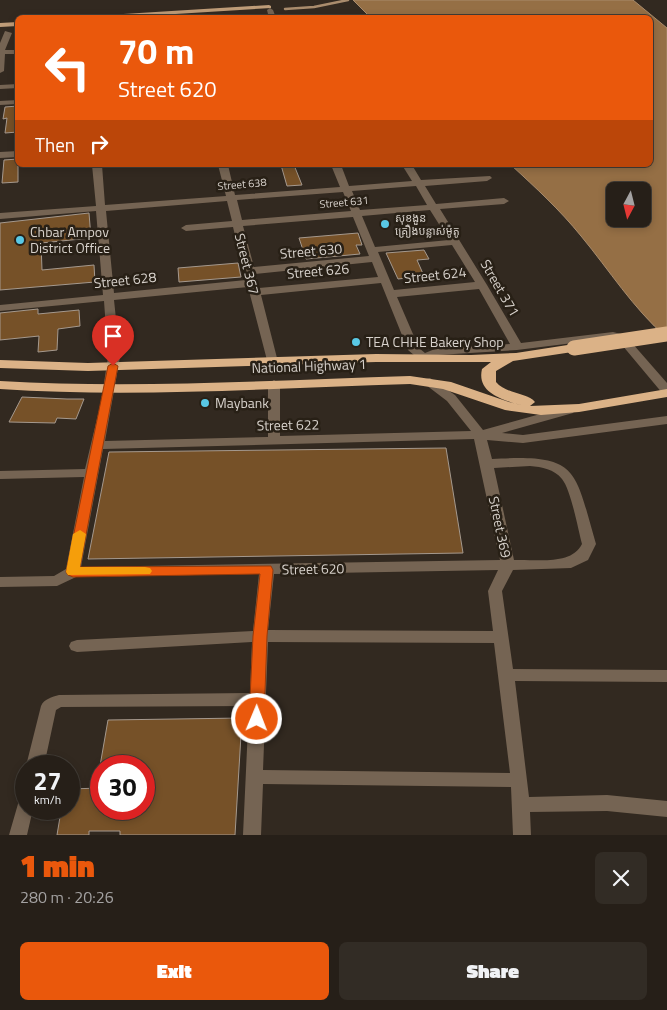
<!DOCTYPE html>
<html lang="en">
<head>
<meta charset="utf-8">
<style>
	:root { --surface:#261f18; --page:#322c25; --text:#f1f3f6; --muted:#a4a2a2; --line:#423d37; --accent:#ea580c }
	body { margin:0; font-family:"Titillium Web","Noto Sans Khmer",sans-serif; background:var(--page); color:var(--text); height:100vh; display:flex; flex-direction:column; font-size:19px; white-space:nowrap }
	* { box-sizing:border-box; margin:0 }
	p { font-size:16px; color:var(--muted) }
	.icon { flex:none; width:28px; height:28px; fill:none; stroke:currentColor; stroke-width:2; stroke-linecap:round; stroke-linejoin:round }
	.map { position:relative; height:835px; overflow:hidden }
	.side { display:flex; flex-direction:column; background:var(--surface); flex:1 }
	.side>* { flex:none }
	.banner { position:absolute; left:15px; top:15px; width:638px; height:152px; border-radius:8px; box-shadow:0 2px 8px #0003,0 0 0 1px var(--line); background:#ea580c; color:#fff; overflow:hidden }
	.needle { width:32px; rotate:187deg }
	.fabs { position:absolute; left:606px; top:182px; display:grid; gap:10px }
	.fabs a { display:grid; place-items:center; width:45px; height:45px; border-radius:8px; background:var(--surface); box-shadow:0 2px 8px #0003,0 0 0 1px var(--line); font-size:25px }
	.speed { position:absolute; left:15px; top:755px; display:flex; gap:10px; font-size:25px; font-weight:700; text-align:center }
	.speed>* { display:grid; place-content:center; width:65px; height:65px; border-radius:50%; background:var(--surface); box-shadow:0 2px 8px #0003,0 0 0 1px var(--line); line-height:1 }
	.speed small { font-size:12px; font-weight:400 }
	.speed .limit { border:8px solid #d22; background:#fff; color:#111 }
	.pin { position:absolute; display:grid; place-items:center; width:42px; height:42px; color:#fff; margin:-51px -21px; border-radius:50% 50% 50% 0; rotate:-45deg; box-shadow:0 0 5px #0007 }
	.pin .icon { rotate:45deg }
	.me { position:absolute; width:55px; margin:-28px; rotate:1deg; stroke-linejoin:round; filter:drop-shadow(0 0 4px #0008) }
	.turn { display:flex; align-items:center; gap:18px; height:105px; padding:0 20px; font-size:22px }
	.turn .icon { width:65px; height:65px; stroke-width:2.5 }
	.turn b { display:block; font-size:35px; line-height:42px }
	.then { display:flex; align-items:center; height:48px; padding:0 20px; background:#0003; gap:10px; font-size:19px }
	.round { display:grid; place-items:center; flex:none; width:52px; height:52px; border-radius:8px; background:var(--page) }
	.headline { display:flex; align-items:center; justify-content:space-between; height:85px; padding:0 20px }
	h1 { font-size:30px; font-weight:800; line-height:38px; color:var(--accent) }
	.primary-button { display:flex; gap:10px; margin-top:auto; padding:10px 20px }
	.primary-button a { flex:1; height:58px; border-radius:8px; background:var(--accent); color:#fff; font-size:20px; font-weight:800; line-height:58px; text-align:center }
	.primary-button a+a { background:var(--page); color:var(--text) }
	.map>svg:first-child { display:block }
	.water { fill:#956f45; stroke:#a98c6d; fill-rule:evenodd }
	.lines { fill:none; stroke-linecap:round; stroke-linejoin:round }
	.stream { stroke:#a98c6d; stroke-width:2.5 }
	.building { fill:#765128; stroke:#a5998e }
	.minor { fill:#756453; fill-rule:evenodd }
	.major { fill:#be9c78; fill-rule:evenodd }
	.highway { fill:#dbb287; fill-rule:evenodd }
	.highway-bridge { stroke:#dbb287; stroke-width:15 }
	.route { fill:#ea580c; stroke:#983908 }
	.slow { fill:#f59e0b }
	.poi-dot { fill:#59c8e5; stroke:#282016; stroke-width:2 }
	.labels { text-anchor:middle; stroke-width:5; stroke-linejoin:round; paint-order:stroke }
	.far-street-label { font-size:11px; fill:#d7d1cb; stroke:#282016 }
	.far-poi-label { font-size:11px; fill:#d7d1cb; stroke:#282016; text-anchor:start }
	.poi-label { font-size:14px; fill:#d7d1cb; stroke:#282016; text-anchor:start }
	.street-label { font-size:14px; fill:#d7d1cb; stroke:#282016 }
</style>
</head>
<body>
<div class="map">
<svg width="667" height="835" viewBox="0 0 667 835">
	<rect width="100%" height="100%" fill="#322920"/>
	<path class="water" d="M353 0H633L667 28V338C632 307 610 271 581 236 560 210 535 187 511 165H650V18L370 17ZM615 191H642V219H615Z"/>
	<g class="lines">
		<path class="stream" d="M285 9 314 7 348 0"/>
	</g>
	<g class="building">
		<path d="M18 106V132L5 133 7 118 3 119 5 107Z"/>
		<path d="M18 159V182L2 183 4 160Z"/>
		<path d="M281 165H294L302 185 287 186Z"/>
		<path d="M89 213 91 238 41 243 42 270 94 265 95 282 0 290V223Z"/>
		<path d="M358 233 362 245H356L360 254 306 259 299 238Z"/>
		<path d="M424 250 429 259 417 260 424 276 398 279 386 253Z"/>
		<path d="M238 263 241 277 179 282 178 268Z"/>
		<path d="M38 309V314L79 310 80 326 58 329 57 350 38 352 39 336 0 340V313Z"/>
		<path d="M22 397 67 399H84L76 419 57 418 55 423 9 422Z"/>
		<path d="M446 448 463 553 88 559 109 452Z"/>
		<path d="M242 718 235 835H120V831H89V835H57L61 811H69V789L101 788V811L144 809V766H100L108 720Z"/>
	</g>
	<g class="lines">
		<g class="minor">
			<path d="M270 8 273 10 276 18H269L267 10Z"/>
			<path d="M5 31 12 33 5 50H18V54H5L4 71 0 73V43Z"/>
			<path d="M18 84V88L0 89V85Z"/>
			<path d="M18 100V104L0 105V101Z"/>
			<path d="M18 151V157L0 158V152Z"/>
			<path d="M92 165H102L105 205 226 196 218 165H228L235 195 340 187 331 165H341L349 186 412 181 402 165H412L421 180 490 176 492 178 487 181 425 186 436 204 504 198 509 201 504 204 440 209 487 285 521 343 613 332 625 335 667 383V395L663 394 617 339 613 338 517 350 438 355 429 361H421L408 350 381 283 261 295 278 362 272 366 268 364 248 287 114 300 120 357 105 441 268 437V384L274 380 280 384V436L471 431 447 401 426 385 424 382 426 379 430 378 455 395 483 430 569 406 573 407 575 410 573 413 502 433 523 435 667 416V424L523 443 487 440 492 459C579 454 574 468 596 544L588 560 571 568 513 570 502 591 513 669 667 670V682L515 681 529 797 607 795 667 801V817L607 811 530 812 531 835H513L511 787 263 784 261 835H243L249 706 61 707 56 710 44 766H26L41 706C44 699 52 697 59 695L250 693 252 642 77 652 71 650 69 646 71 642 77 640 253 631 259 574 76 577 57 586 0 587V577L54 576 66 569 84 477 0 479V471L85 469 101 402 108 357 104 301 0 311V305L103 295 96 211 0 219V213L96 206ZM416 186 427 205 360 210 352 191ZM343 192 351 211 242 220 237 200ZM227 201 232 221 186 225 181 228 186 231 233 227 246 280 114 293 106 211ZM430 210 449 240 375 247 362 216ZM353 217 369 256 254 267 243 226ZM452 245 475 282 394 290 378 252ZM372 262 378 277 259 288 255 274ZM479 289 510 344 435 349 425 353 419 348 397 297ZM474 439 500 560 81 567 103 449ZM530 466C542 467 554 469 562 479 571 490 578 529 582 544 571 566 536 559 514 560L494 468ZM498 570 488 591 493 631 268 630 274 574ZM268 642 494 643 510 773 263 770Z"/>
			<path d="M26 794V809H33L27 835H9L20 797Z"/>
		</g>
		<g class="major">
			<path d="M269 5 271 6V8L111 18H59Z"/>
			<path d="M18 22V26L0 27V23Z"/>
		</g>
		<path class="highway" d="M574 344 579 345 581 348 579 351 513 361 496 371V382C506 394 528 393 535 402L530 406 579 404 667 389V397L579 412 541 415 505 410 443 389 410 384C274 388 136 398 0 389V381C136 389 274 380 410 376L451 382 509 402 525 406C506 401 476 394 482 369L491 362H376L88 371 0 368V360L88 363 376 354 471 355 516 353Z"/>
		<path class="highway-bridge" d="M574 348 667 334"/>
	</g>
	<path class="route" d="M113 363 118 366 80 567 271 566 273 570 267 636 264 719 262 723 257 725 251 723 249 719 253 636 260 574 73 577 68 575 66 572 108 366Z"/>
	<path class="slow" d="M80 530 86 534 80 567H145L150 568 152 571 150 574 68 575 66 572 73 534Z"/>
	<g class="poi-dot">
		<circle cx="385" cy="224" r="5"/>
		<circle cx="20" cy="240" r="5"/>
		<circle cx="356" cy="342" r="5"/>
		<circle cx="205" cy="403" r="5"/>
	</g>
	<g class="labels">
		<g class="far-street-label">
			<text transform="translate(242 184) rotate(-5)" y="4">Street 638</text>
			<text transform="translate(344 202) rotate(-5)" y="4">Street 631</text>
		</g>
		<g class="far-poi-label">
			<text x="395" y="222">សុខងួន<tspan x="395" dy="13">គ្រឿងបន្លាស់ម៉ូតូ</tspan></text>
		</g>
		<g class="poi-label">
			<text x="30" y="237">Chbar Ampov<tspan x="30" dy="16">District Office</tspan></text>
			<text x="366" y="347">TEA CHHE Bakery Shop</text>
			<text x="215" y="408">Maybank</text>
		</g>
		<g class="street-label">
			<text transform="translate(311 251) rotate(-5)" y="5">Street 630</text>
			<text transform="translate(247 264) rotate(76)" y="5">Street 367</text>
			<text transform="translate(318 271) rotate(-5)" y="5">Street 626</text>
			<text transform="translate(435 275) rotate(-6)" y="5">Street 624</text>
			<text transform="translate(125 280) rotate(-6)" y="5">Street 628</text>
			<text transform="translate(500 288) rotate(60)" y="5">Street 371</text>
			<text transform="translate(309 366) rotate(-2)" y="5">National Highway 1</text>
			<text transform="translate(288 425) rotate(-1)" y="5">Street 622</text>
			<text transform="translate(500 527) rotate(78)" y="5">Street 369</text>
			<text transform="translate(313 569) rotate(-1)" y="5">Street 620</text>
		</g>
	</g>
</svg>
<div class="fabs">
<a><svg class="needle" viewBox="-14 -14 28 28"><path d="M0-13l5 13h-10z" fill="#e53935"/><path d="M0 13l5-13h-10z" fill="#a4a2a2"/></svg></a>
</div>
<div class="speed"><div>27<small>km/h</small></div><div class="limit">30</div></div>
<div class="pin" style="left:113px;top:366px;background:#d93025"><svg class="icon" aria-label="arrive" viewBox="0 0 24 24"><path d="M6 21V4h12l-3 4 3 4H6"/></svg></div>
<svg class="me" style="left:257px;top:719px" viewBox="-20 -20 40 40"><circle r="17" fill="#ea580c" stroke="#fff" stroke-width="3"/><path d="M0-11L8 9 0 5-8 9z" fill="#fff"/></svg>
<div class="banner">
<div class="turn"><svg class="icon" aria-label="left" viewBox="0 0 24 24"><path d="M17 20v-9H6M10 6l-5 5 5 5"/></svg><div><b>70 m</b>Street 620</div></div>
<div class="then">Then<svg class="icon" aria-label="right" viewBox="0 0 24 24"><path d="M7 20v-9h11M14 6l5 5-5 5"/></svg></div>
</div>
</div>
<section class="side">
<div class="headline"><div><h1>1 min</h1><p>280 m · 20:26</p></div><a class="round"><svg class="icon" aria-label="close" viewBox="0 0 24 24"><path d="M6 6l12 12M18 6L6 18"/></svg></a></div>
<div class="primary-button"><a>Exit</a><a>Share</a></div>
</section>
</body>
</html>
